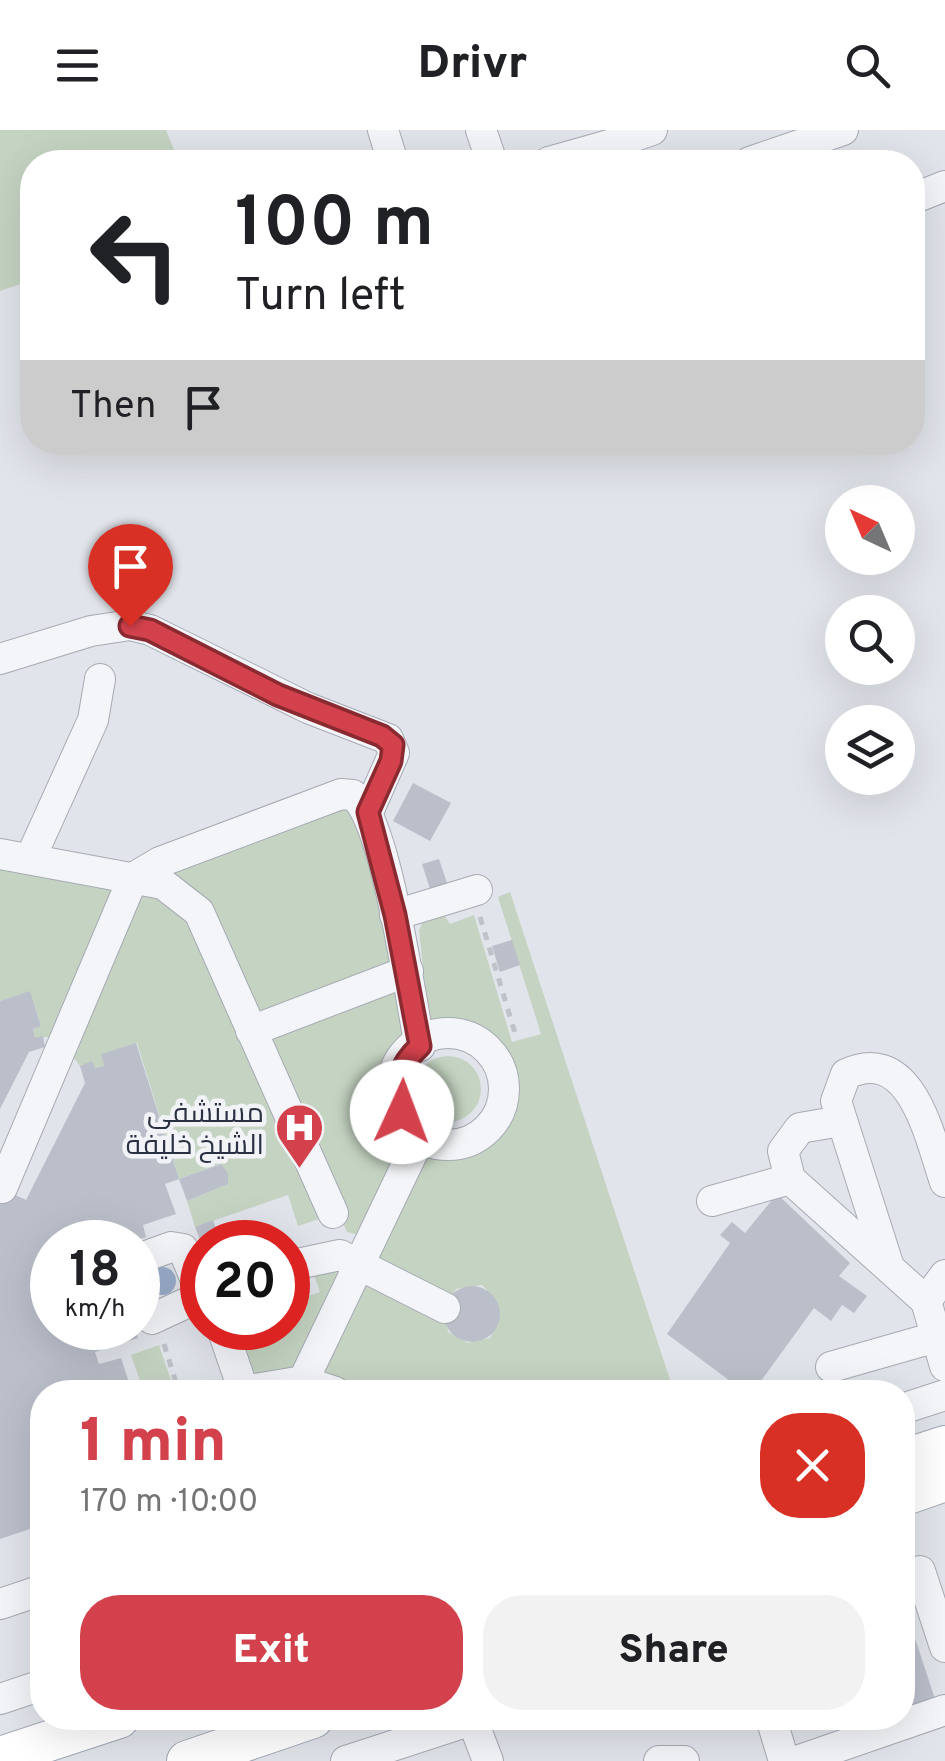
<!DOCTYPE html>
<html lang="en">
<head>
<meta charset="utf-8">
<style>
	:root { --surface:#fff; --page:#f2f2f2; --text:#202124; --muted:#757577; --accent:#d3414c }
	body { margin:0; font-family:Overpass,Cairo,sans-serif; background:var(--page); color:var(--text); height:100vh; display:flex; flex-direction:column; font-size:38px; white-space:nowrap }
	* { box-sizing:border-box; margin:0 }
	p { font-size:32px; color:var(--muted) }
	.icon { flex:none; width:55px; height:55px; fill:none; stroke:currentColor; stroke-width:2; stroke-linecap:round; stroke-linejoin:round }
	.map { position:relative; flex:1; overflow:hidden }
	.side { position:absolute; left:30px; top:1250px; width:885px; height:350px; display:flex; flex-direction:column; background:var(--surface); border-radius:40px; box-shadow:0 10px 40px #0002 }
	.side>* { flex:none }
	.guide { position:absolute; left:20px; top:20px; width:905px; height:305px; border-radius:40px; box-shadow:0 10px 40px #0002; background:#fff; color:var(--text); overflow:hidden }
	.needle { width:65px; rotate:316deg }
	.fabs { position:absolute; left:825px; top:355px; display:grid; gap:20px }
	.fabs a { display:grid; place-items:center; width:90px; height:90px; border-radius:50%; background:var(--surface); box-shadow:0 10px 40px #0002; font-size:50px }
	.speed { position:absolute; left:30px; top:1090px; display:flex; gap:20px; font-size:50px; font-weight:700; text-align:center }
	.speed>* { display:grid; place-content:center; width:130px; height:130px; border-radius:50%; background:var(--surface); box-shadow:0 10px 40px #0002; line-height:1 }
	.speed small { font-size:25px; font-weight:400 }
	.speed .limit { border:15px solid #d22; background:#fff; color:#111 }
	.pin { position:absolute; display:grid; place-items:center; width:85px; height:85px; color:#fff; margin:-102px -42px; border-radius:50% 50% 50% 0; rotate:-45deg; box-shadow:0 0 10px #0007 }
	.pin .icon { rotate:45deg }
	.me { position:absolute; width:110px; margin:-55px; rotate:2deg; stroke-linejoin:round; filter:drop-shadow(0 0 8px #0008) }
	.turn { display:flex; align-items:center; gap:35px; height:210px; padding:0 50px; font-size:45px }
	.turn .icon { width:130px; height:130px; stroke-width:2.5 }
	.turn b { display:block; font-size:70px; line-height:85px }
	.then { display:flex; align-items:center; height:95px; padding:0 50px; background:#0003; gap:20px; font-size:38px }
	.round { display:grid; place-items:center; flex:none; width:105px; height:105px; border-radius:40px; background:var(--page) }
	.head { display:flex; align-items:center; justify-content:space-between; height:170px; padding:0 50px }
	h1 { font-size:60px; font-weight:800; line-height:75px; color:var(--accent) }
	.action { display:flex; gap:20px; margin-top:auto; padding:20px 50px }
	.action a { flex:1; height:115px; border-radius:40px; background:var(--accent); color:#fff; font-size:40px; font-weight:800; line-height:115px; text-align:center }
	.action a+a { background:var(--page); color:var(--text) }
	header { display:flex; justify-content:space-between; align-items:center; height:130px; padding:0 50px; background:var(--surface); font-size:45px; font-weight:800 }
	.map>svg:first-child { display:block }
	.green { fill:#c5d4c2 }
	.water { fill:#9baecb }
	.building { fill:#bbbfca }
	.lines { fill:none; stroke-linecap:round; stroke-linejoin:round }
	.minor-casing { stroke:#a6aab4; stroke-width:32 }
	.major-casing { stroke:#a0a7b6; stroke-width:42 }
	.path { stroke:#bfc2c9; stroke-width:5; stroke-dasharray:8 8; stroke-linecap:butt }
	.minor { stroke:#f4f5f8; stroke-width:30 }
	.major { stroke:#fff; stroke-width:40 }
	.route-casing { stroke:#892a31; stroke-width:25 }
	.route { stroke:#d3414c; stroke-width:18 }
	.labels { text-anchor:middle; stroke-width:9; stroke-linejoin:round; paint-order:stroke }
	.poi-label { font-size:28px; fill:#283042; stroke:#f1f3f7; text-anchor:end }
</style>
</head>
<body>
<header><svg class="icon" aria-label="menu" viewBox="0 0 24 24"><path d="M4 6h16M4 12h16M4 18h16"/></svg>Drivr<svg class="icon" aria-label="search" viewBox="0 0 24 24"><circle cx="10" cy="10" r="6"/><path d="M15 15l6 6"/></svg></header>
<div class="map">
<svg width="945" height="1631" viewBox="0 0 945 1631">
	<rect width="100%" height="100%" fill="#e1e4ea"/>
	<g class="green">
		<path d="M0 0H166L179 32H32V150L0 161Z"/>
		<path d="M353 668 398 838 265 889 158 737Z"/>
		<path d="M0 727 117 755 61 906 35 908 33 899 41 895 30 862 0 871Z"/>
		<path d="M510 762 674 1262H366L319 1238 365 1141 446 1183 448 1202 468 1213 490 1208C502 1186 500 1172 482 1155L456 1159 447 1175 370 1135 429 1019C535 1036 532 878 430 903L419 800 423 791 443 783 450 794 474 785 512 912 541 904 498 767Z"/>
		<path d="M133 763 178 768 328 1086 298 1096 288 1065 195 1097 187 1071 228 1054V1043L220 1034 179 1049 137 913 102 924 104 936 95 938 92 932 80 936 67 919Z"/>
		<path d="M393 851 411 914C382 942 383 980 411 1008L358 1105 347 1102 264 921 267 901Z"/>
		<circle cx="448" cy="959" r="33"/>
		<path d="M312 1139H335L340 1149 297 1237 253 1244 233 1198H288V1173L320 1162Z"/>
		<path d="M159 1215 175 1262H144L131 1225Z"/>
	</g>
	<circle class="water" cx="162" cy="1151" r="14"/>
	<g class="building">
		<path d="M413 653 451 673 430 711 393 691Z"/>
		<path d="M439 729 447 753 430 759 422 734Z"/>
		<path d="M512 810 520 835 500 842 492 816Z"/>
		<path d="M30 861 41 896 33 899 35 908 43 906 45 917 29 922 0 979V871Z"/>
		<path d="M136 913 179 1049 165 1054 176 1084 143 1095 146 1107 130 1112H52V1139L48 1140 52 1198H135L138 1208 95 1222 99 1234 121 1228 132 1262H42V1395L0 1409V1075L7 1061 26 1070 85 953 80 936 92 931 95 938 104 936 101 924Z"/>
		<path d="M221 1034 228 1043V1054L187 1071 179 1049Z"/>
		<path d="M777 1064 850 1133 839 1146 867 1166 854 1183 842 1175 831 1191 814 1178 753 1262H745L667 1204 730 1113 720 1105 732 1092 745 1103Z"/>
		<path d="M213 1090 221 1112H201L195 1097Z"/>
		<circle cx="472" cy="1184" r="28"/>
		<path d="M902 1469 935 1569 902 1580Z"/>
	</g>
	<g class="lines">
		<defs>
			<g id="minor">
				<path d="M383 0 393 32"/>
				<path d="M481 0 492 32"/>
				<path d="M549 32 606 16"/>
				<path d="M611 32 606 16 652 0"/>
				<path d="M750 32 843 0"/>
				<path d="M912 69 945 56"/>
				<path d="M0 529 91 501 130 495 150 500 308 578 388 609 394 623 368 682"/>
				<path d="M0 724 163 754 199 782 333 1083"/>
				<path d="M31 727 93 590 100 549"/>
				<path d="M395 785 477 760"/>
				<path d="M251 901 408 841"/>
				<circle cx="448" cy="959" r="56"/>
				<path d="M841 991 800 998 783 1021 790 1049 926 1171 945 1236"/>
				<path d="M2 1058 133 748 160 732 341 664 353 665C387 689 410 869 420 916"/>
				<path d="M712 1071 790 1049"/>
				<path d="M138 1129 171 1117 183 1119 198 1155 195 1169 152 1189 139 1179"/>
				<path d="M288 1136 340 1125 445 1178"/>
				<path d="M889 1137 836 971 846 944C912 913 930 1009 945 1052"/>
				<path d="M926 1171 945 1145"/>
				<path d="M222 1198 244 1262"/>
				<path d="M831 1237 936 1207"/>
				<path d="M244 1261 303 1251 335 1262"/>
				<path d="M298 1262 422 1003"/>
				<path d="M902 1279 945 1265"/>
				<path d="M920 1441 945 1517"/>
				<path d="M0 1474 42 1460"/>
				<path d="M0 1569 42 1555"/>
				<path d="M771 1588 784 1631"/>
				<path d="M472 1589 488 1631"/>
				<path d="M346 1631 478 1588"/>
				<path d="M659 1631H684"/>
				<path d="M797 1631 945 1580"/>
			</g>
			<g id="major">
				<path d="M902 1330 945 1316"/>
				<path d="M902 1366 945 1351"/>
				<path d="M0 1627 119 1588"/>
				<path d="M187 1631 313 1588"/>
			</g>
		</defs>
		<use href="#minor" class="minor-casing"/>
		<use href="#major" class="major-casing"/>
		<g class="path">
			<path d="M480 787 515 903"/>
			<path d="M164 1214 179 1262"/>
		</g>
		<use href="#minor" class="minor"/>
		<use href="#major" class="major"/>
	</g>
	<g class="lines">
		<defs>
			<path id="route" d="M130 496 150 500 278 565 382 606 393 615 391 631 368 682 395 785 420 916C399 935 393 955 402 982"/>
		</defs>
		<use href="#route" class="route-casing"/>
		<use href="#route" class="route"/>
	</g>
	<defs>
		<symbol id="hospital-pin" viewBox="-11 -11 22 30"><path d="M0 17L-7.5 6A9.5 9.5 0 1 1 7.5 6Z" fill="#d3414c" stroke="#f1f3f7"/><path d="M-5-5h3v3.5h4V-5h3V5h-3V1.5h-4V5h-3Z" fill="#fff"/></symbol>
	</defs>
	<g fill-rule="evenodd">
		<use href="#hospital-pin" x="272" y="970" width="55" height="75"/>
	</g>
	<g class="labels">
		<g class="poi-label">
			<text x="264" y="992">مستشفى<tspan x="264" dy="32">الشيخ خليفة</tspan></text>
		</g>
	</g>
</svg>
<div class="fabs">
<a><svg class="needle" viewBox="-14 -14 28 28"><path d="M0-13l5 13h-10z" fill="#e53935"/><path d="M0 13l5-13h-10z" fill="#757577"/></svg></a>
<a><svg class="icon" aria-label="search" viewBox="0 0 24 24"><circle cx="10" cy="10" r="6"/><path d="M15 15l6 6"/></svg></a>
<a><svg class="icon" aria-label="layers" viewBox="0 0 24 24"><path d="M12 4l9 5-9 5-9-5zM3 14l9 5 9-5"/></svg></a>
</div>
<div class="speed"><div>18<small>km/h</small></div><div class="limit">20</div></div>
<div class="pin" style="left:130px;top:496px;background:#d93025"><svg class="icon" aria-label="arrive" viewBox="0 0 24 24"><path d="M6 21V4h12l-3 4 3 4H6"/></svg></div>
<svg class="me" style="left:402px;top:982px" viewBox="-20 -20 40 40"><circle r="19" fill="#fff"/><path d="M0-13L10 11 0 6-10 11z" fill="#d3414c"/></svg>
<div class="guide">
<div class="turn"><svg class="icon" aria-label="left" viewBox="0 0 24 24"><path d="M17 20v-9H6M10 6l-5 5 5 5"/></svg><div><b>100 m</b>Turn left</div></div>
<div class="then">Then<svg class="icon" aria-label="arrive" viewBox="0 0 24 24"><path d="M6 21V4h12l-3 4 3 4H6"/></svg></div>
</div>
<section class="side">
<div class="head"><div><h1>1 min</h1><p>170 m · 10:00</p></div><a class="round" style="background:#d93025;color:#fff"><svg class="icon" aria-label="close" viewBox="0 0 24 24"><path d="M6 6l12 12M18 6L6 18"/></svg></a></div>
<div class="action"><a>Exit</a><a>Share</a></div>
</section>
</div>
</body>
</html>
